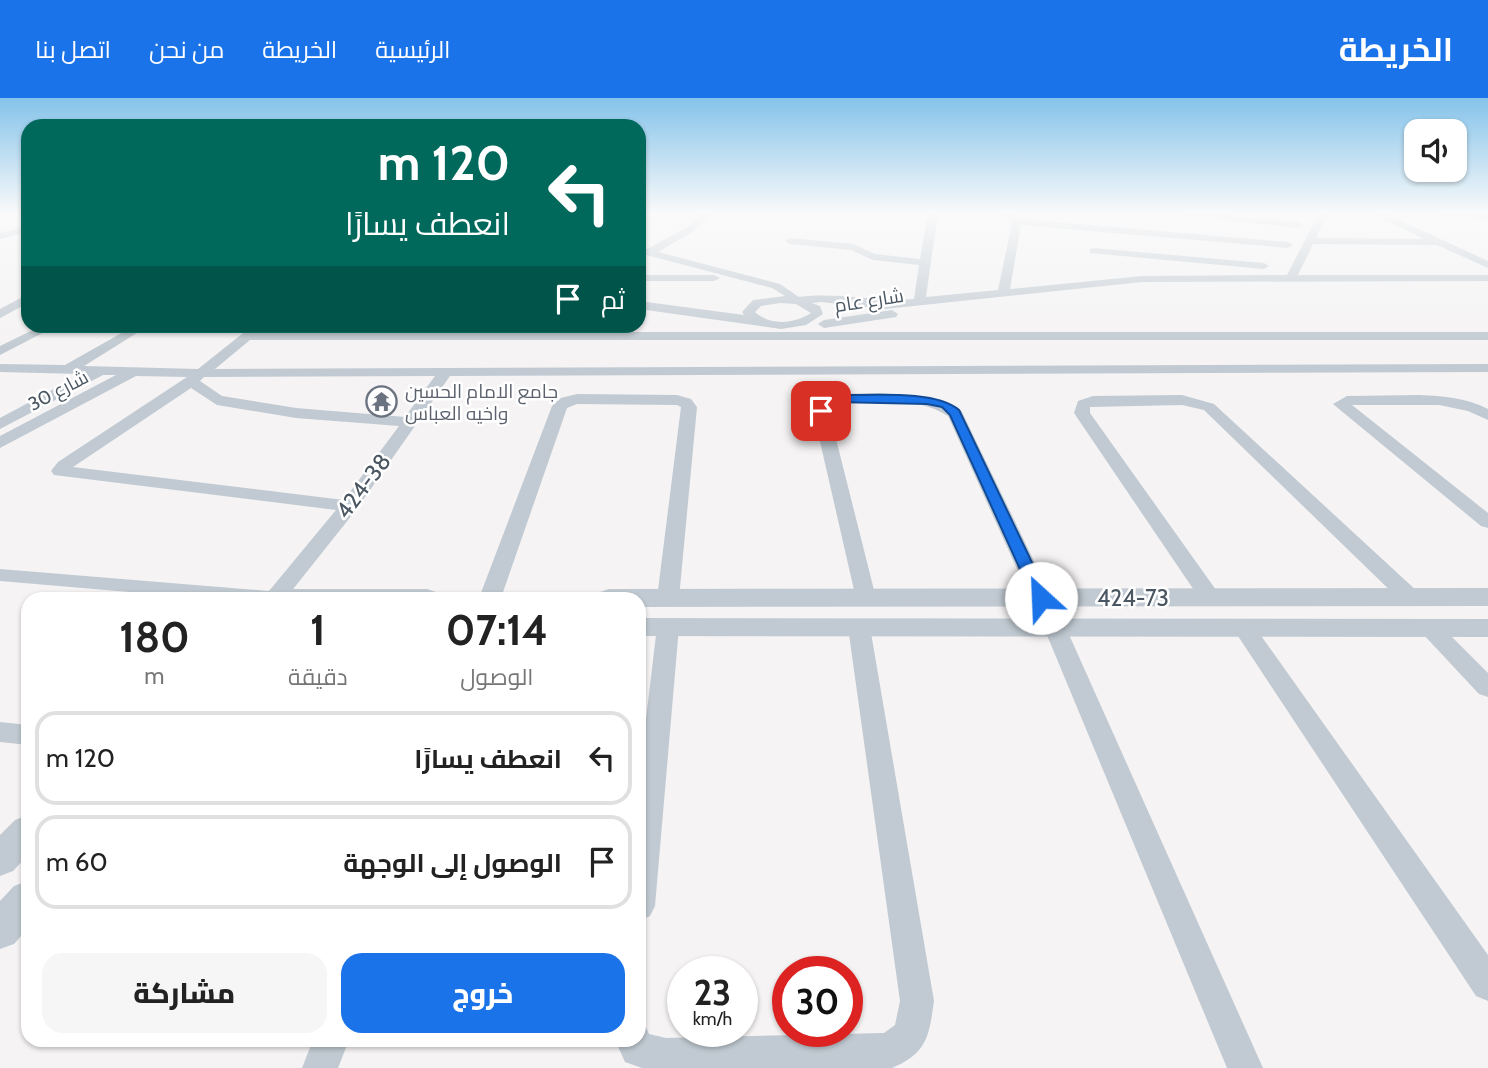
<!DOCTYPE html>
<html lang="ar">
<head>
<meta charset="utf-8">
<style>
	:root { --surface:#fff; --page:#f6f6f6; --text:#222; --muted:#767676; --line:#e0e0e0; --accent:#1a73e8 }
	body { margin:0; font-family:Cabin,Cairo,sans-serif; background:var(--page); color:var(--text); direction:rtl; height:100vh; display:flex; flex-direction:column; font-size:26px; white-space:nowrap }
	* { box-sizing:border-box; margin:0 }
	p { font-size:23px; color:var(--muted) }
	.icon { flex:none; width:38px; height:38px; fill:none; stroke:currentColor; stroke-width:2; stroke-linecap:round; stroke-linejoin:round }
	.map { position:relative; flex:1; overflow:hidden; direction:ltr }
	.details { position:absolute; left:21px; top:494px; width:625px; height:455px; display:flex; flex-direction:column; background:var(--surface); border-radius:21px; box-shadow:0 2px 5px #0004; direction:rtl }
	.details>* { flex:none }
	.banner { position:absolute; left:21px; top:21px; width:625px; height:214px; border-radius:21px; box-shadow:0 2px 5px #0004; direction:rtl; background:#00695c; color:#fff; overflow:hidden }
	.tools { position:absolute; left:1404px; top:21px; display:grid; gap:14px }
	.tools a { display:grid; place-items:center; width:63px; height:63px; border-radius:14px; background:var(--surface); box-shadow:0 2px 5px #0004; font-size:35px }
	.speed { position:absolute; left:667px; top:858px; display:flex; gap:14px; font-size:35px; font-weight:700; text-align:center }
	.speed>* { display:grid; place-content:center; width:91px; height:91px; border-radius:50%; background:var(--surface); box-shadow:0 2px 5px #0004; line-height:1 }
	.speed small { font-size:18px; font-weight:400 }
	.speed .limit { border:10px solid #d22; background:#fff; color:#111 }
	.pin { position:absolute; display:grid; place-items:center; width:60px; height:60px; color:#fff; margin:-30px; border-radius:14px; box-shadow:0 4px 10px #0006 }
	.me { position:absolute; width:77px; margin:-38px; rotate:335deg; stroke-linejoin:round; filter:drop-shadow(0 0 5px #0008) }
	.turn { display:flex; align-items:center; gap:24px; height:147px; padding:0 21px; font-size:32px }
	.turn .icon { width:91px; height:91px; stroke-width:2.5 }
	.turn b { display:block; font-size:49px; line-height:60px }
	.then { display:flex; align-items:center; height:66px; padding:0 21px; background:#0003; gap:14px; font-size:26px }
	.eta { display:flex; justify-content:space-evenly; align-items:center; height:119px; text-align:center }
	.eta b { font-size:42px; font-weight:800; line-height:49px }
	.cta { display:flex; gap:14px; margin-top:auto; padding:14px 21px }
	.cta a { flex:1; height:80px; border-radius:21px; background:var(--accent); color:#fff; font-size:28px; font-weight:800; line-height:80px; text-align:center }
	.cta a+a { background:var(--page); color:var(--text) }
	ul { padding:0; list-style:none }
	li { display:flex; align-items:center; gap:21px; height:94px; margin:0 14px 10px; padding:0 7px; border:4px solid var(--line); border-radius:21px }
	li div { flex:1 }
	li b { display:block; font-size:26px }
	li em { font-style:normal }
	header { display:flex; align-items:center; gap:42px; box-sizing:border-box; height:98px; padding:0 35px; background:var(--accent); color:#fff }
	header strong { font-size:33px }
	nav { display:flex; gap:38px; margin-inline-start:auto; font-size:24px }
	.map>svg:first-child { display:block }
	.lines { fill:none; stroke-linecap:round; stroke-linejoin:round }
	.minor { fill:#c1cad2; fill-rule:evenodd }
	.tertiary { fill:#c1cad2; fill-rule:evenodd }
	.route { fill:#1a73e8; stroke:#114b97; stroke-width:2 }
	.labels { text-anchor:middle; stroke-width:5; stroke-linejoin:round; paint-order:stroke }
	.far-street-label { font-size:19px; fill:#4a5661; stroke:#fff }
	.far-worship-label { font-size:19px; fill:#5b616d; stroke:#fff; text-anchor:start }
	.street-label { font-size:23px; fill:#4a5661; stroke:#fff }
</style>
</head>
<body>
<header>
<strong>الخريطة</strong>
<nav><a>الرئيسية</a><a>الخريطة</a><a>من نحن</a><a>اتصل بنا</a></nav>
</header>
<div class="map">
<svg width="1488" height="970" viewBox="0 0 1488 970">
	<rect width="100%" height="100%" fill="#f5f3f3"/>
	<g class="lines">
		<g class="minor">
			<path d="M704 115H714L692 134 658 154 780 186 799 199C838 194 874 204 914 201L919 167 873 162 851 152 790 146 785 143 790 140 853 146 875 156 920 161 928 115H938L926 199 998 192 1012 125 1002 115H1012L1020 121 1288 144 1293 147 1288 150 1021 127 1010 191 1142 178 1287 177 1319 115H1328L1316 140 1424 141 1372 115H1384L1488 163V170L1437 147 1313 146 1298 177H1488V183L1142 184 885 211 821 204 812 205 820 208 823 216 806 227 781 231 639 211V203L744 217 742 214 753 202 785 198 772 190 639 155V149L647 151 686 130ZM780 205 796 206 811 215C794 226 770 228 755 214L761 208Z"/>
			<path d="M1167 115H1205L1299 124 1304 127 1299 130Z"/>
			<path d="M1440 115 1488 116V122L1444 118Z"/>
			<path d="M28 128V134L0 141V135Z"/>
			<path d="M1094 150 1264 165 1269 168 1264 171 1090 155V151Z"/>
			<path d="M639 177H714L720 180 714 183H639Z"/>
			<path d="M28 196V205L0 220V211Z"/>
			<path d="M892 212 898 216 896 219 824 230 818 226 824 222Z"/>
			<path d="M41 228H56L0 257V248Z"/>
			<path d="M134 228H148L84 268 198 271 252 228H263L260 234H1488V242H250L215 271 1488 266V274L450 278 356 412 286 500H200L0 483V471L269 493 336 412 54 377 51 373 58 364 187 279 136 278 0 350V338L116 277H103L0 331V320L82 276 0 274V266L65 267ZM435 278 405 319 296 310 222 298 200 283 204 279ZM191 290 217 307 296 320 399 328 344 402 73 369Z"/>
			<path d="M881 295 931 299 961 312 1052 500 1049 505H1033L1030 500 948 318C917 297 872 305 836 306L831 307 829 313 876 500 873 505H857L813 313 819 301 835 296Z"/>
			<path d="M577 296 677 297 691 301 697 309 679 500 676 505H660L657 500 681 309 677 307 577 306 567 310 501 500H479L552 308 561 300Z"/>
			<path d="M1182 297 1214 306 1418 494 1421 499 1418 504H1402L1204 312 1182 307 1090 309V315L1221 499 1218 504H1202L1074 315 1078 303 1093 298Z"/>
			<path d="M1420 297C1443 298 1467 300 1488 311V322L1468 313 1439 307H1352L1488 415V430L1481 428 1333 306 1347 298Z"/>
			<path d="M668 521 676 524 679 529 655 808 650 818 639 823V679L657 529 660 524Z"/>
			<path d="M859 521 867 524 870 529 934 903C929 937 928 955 892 970H642L625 964 615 942H639V927L646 929 649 936 666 940 884 935 895 927 900 903 848 529 851 524Z"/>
			<path d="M1055 522 1063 525 1066 530 1263 970H1227L1044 530 1047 525Z"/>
			<path d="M1244 522 1252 525 1488 857V903L1476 898 1236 535 1233 530 1236 525Z"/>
			<path d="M1430 522 1438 525 1488 575V599L1479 596 1422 535 1419 530 1422 525Z"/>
			<path d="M0 624 28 627V647L0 644Z"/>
			<path d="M313 942H349L338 970H302Z"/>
		</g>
		<g class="tertiary">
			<path d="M1488 490V508L639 509V500H596L600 494 609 491Z"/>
			<path d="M274 491H427L436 494 440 500H261L265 494Z"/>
			<path d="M639 520 1488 521V539L639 538Z"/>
			<path d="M28 717V757L13 773 0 778V737L15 722Z"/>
			<path d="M28 783V830L14 846 0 851V803L14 788Z"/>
		</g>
	</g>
	<linearGradient id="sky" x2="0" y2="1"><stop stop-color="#85c3ea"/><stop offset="0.46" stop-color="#fafafa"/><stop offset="1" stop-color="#fafafa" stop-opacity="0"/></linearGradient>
	<rect width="1488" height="251" fill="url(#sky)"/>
	<path class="route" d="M835 297C869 298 934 291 959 312L1049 500 1047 503H1035L1033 500 950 317 942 309 927 306 836 304 829 306 825 316H817L815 313 820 302Z"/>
	<defs>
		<symbol id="temple-ring" viewBox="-11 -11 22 22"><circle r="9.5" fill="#fff" stroke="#6b7280" stroke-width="1.5"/><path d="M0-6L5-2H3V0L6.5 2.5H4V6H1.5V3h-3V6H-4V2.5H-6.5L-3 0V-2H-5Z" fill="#6b7280"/></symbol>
	</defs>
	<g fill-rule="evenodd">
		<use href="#temple-ring" x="364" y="286" width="35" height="35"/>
	</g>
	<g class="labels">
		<g class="far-street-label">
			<text transform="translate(869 202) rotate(-9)" y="7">شارع عام</text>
			<text transform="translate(58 292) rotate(-28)" y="7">شارع 30</text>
		</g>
		<g class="far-worship-label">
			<text x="405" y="300">جامع الامام الحسين<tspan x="405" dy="22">واخيه العباس</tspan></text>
		</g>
		<g class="street-label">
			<text transform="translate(363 388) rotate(-53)" y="8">424-38</text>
			<text x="1133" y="508">424-73</text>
		</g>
	</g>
</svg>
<div class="tools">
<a><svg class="icon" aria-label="sound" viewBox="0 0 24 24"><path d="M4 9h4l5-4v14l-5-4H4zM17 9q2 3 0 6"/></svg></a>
</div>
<div class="speed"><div>23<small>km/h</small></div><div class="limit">30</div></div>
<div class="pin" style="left:821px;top:313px;background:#d93025"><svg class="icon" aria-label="arrive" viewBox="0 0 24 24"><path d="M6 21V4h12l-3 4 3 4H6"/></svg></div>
<svg class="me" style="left:1041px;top:500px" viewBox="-20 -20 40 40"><circle r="19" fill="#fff"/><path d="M0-13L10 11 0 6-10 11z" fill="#1a73e8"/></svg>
<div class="banner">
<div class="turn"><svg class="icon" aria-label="left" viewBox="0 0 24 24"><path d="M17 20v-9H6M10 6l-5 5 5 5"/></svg><div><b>120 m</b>انعطف يسارًا</div></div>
<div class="then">ثم<svg class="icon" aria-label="arrive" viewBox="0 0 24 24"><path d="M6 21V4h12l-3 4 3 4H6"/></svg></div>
</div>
<section class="details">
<div class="eta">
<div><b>07:14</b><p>الوصول</p></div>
<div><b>1</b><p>دقيقة</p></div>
<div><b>180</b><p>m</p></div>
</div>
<ul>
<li><svg class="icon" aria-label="left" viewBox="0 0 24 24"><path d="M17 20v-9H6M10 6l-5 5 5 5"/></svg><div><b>انعطف يسارًا</b></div><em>120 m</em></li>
<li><svg class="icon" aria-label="arrive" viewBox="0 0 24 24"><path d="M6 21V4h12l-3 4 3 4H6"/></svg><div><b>الوصول إلى الوجهة</b></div><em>60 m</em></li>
</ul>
<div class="cta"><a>خروج</a><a>مشاركة</a></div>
</section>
</div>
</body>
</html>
